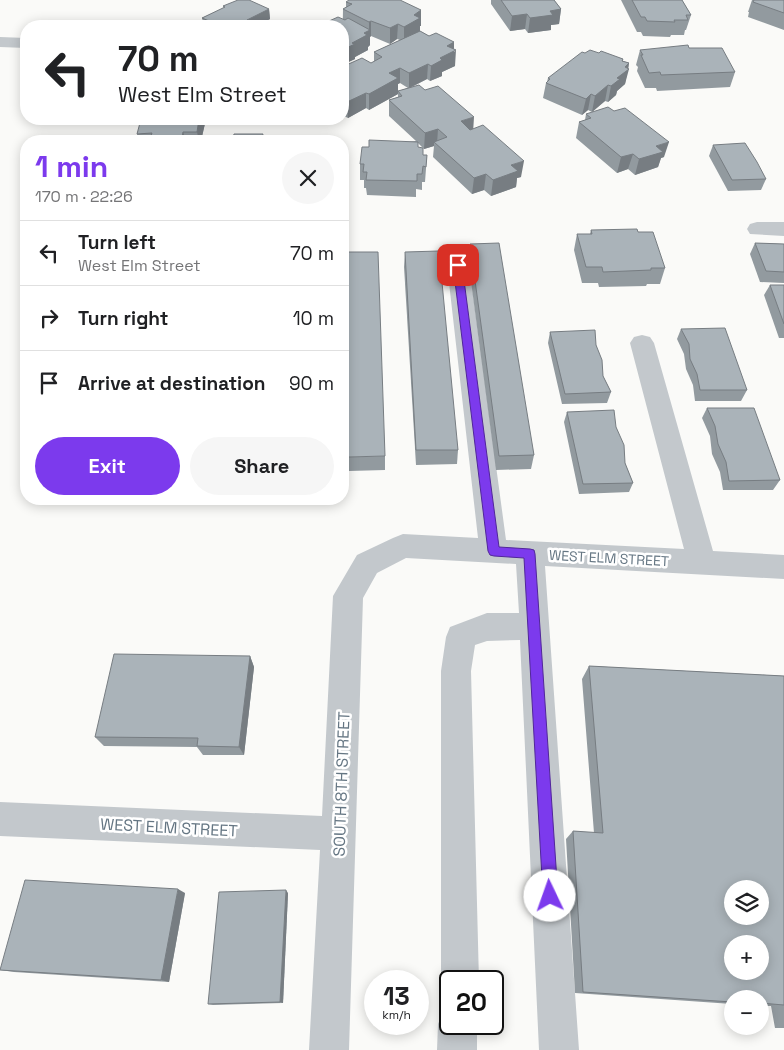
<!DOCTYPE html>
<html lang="en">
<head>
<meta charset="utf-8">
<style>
	:root { --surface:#fff; --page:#f6f6f6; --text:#202124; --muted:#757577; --line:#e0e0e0; --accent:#7c3aed }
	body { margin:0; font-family:"Space Grotesk",sans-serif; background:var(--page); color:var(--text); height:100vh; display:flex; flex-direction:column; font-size:19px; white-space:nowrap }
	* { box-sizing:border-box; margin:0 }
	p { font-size:16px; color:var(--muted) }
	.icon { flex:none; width:28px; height:28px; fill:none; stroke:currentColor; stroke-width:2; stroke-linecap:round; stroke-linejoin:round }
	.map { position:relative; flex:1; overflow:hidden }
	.details { position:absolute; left:20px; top:135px; width:329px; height:370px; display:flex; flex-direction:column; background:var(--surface); border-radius:20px; box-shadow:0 2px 12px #0003 }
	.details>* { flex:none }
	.banner { position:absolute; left:20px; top:20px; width:329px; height:105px; border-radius:20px; box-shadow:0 2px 12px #0003; background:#fff; color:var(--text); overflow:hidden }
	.tools { position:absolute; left:724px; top:880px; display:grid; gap:10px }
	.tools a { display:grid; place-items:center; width:45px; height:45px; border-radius:50%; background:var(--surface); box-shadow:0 2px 12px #0003; font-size:25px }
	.speed { position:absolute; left:364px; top:970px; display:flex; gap:10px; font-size:25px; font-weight:700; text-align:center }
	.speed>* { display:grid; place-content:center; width:65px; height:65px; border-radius:50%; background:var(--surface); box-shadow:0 2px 12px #0003; line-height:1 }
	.speed small { font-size:12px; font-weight:400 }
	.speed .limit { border:2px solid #111; border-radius:8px; background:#fff; color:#111 }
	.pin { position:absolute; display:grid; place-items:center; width:42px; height:42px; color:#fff; margin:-21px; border-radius:10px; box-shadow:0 2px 8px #0006 }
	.me { position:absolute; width:55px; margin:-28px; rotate:357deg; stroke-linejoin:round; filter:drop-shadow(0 0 4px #0008) }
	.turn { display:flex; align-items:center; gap:18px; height:105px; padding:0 15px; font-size:22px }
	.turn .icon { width:65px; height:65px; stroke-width:2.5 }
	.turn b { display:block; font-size:35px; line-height:42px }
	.round { display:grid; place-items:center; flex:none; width:52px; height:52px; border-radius:26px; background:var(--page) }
	.overview { display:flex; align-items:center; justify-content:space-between; height:85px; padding:0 15px }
	h1 { font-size:30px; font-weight:700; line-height:38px; color:var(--accent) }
	.cta { display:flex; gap:10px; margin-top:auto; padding:10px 15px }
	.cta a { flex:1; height:58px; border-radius:30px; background:var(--accent); color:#fff; font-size:20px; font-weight:700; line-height:58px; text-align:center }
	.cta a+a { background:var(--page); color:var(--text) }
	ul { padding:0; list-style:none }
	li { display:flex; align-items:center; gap:15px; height:65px; padding:0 15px; border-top:1px solid var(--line) }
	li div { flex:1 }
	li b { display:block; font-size:19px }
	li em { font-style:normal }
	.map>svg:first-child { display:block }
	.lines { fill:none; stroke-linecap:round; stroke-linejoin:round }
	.minor { fill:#c3c8cc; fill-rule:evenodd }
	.wall { fill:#929a9f; fill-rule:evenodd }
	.shaded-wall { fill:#777d82 }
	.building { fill:#aab3b9; stroke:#777d82; fill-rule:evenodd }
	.route { fill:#7c3aed; stroke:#51269a }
	.labels { text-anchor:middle; stroke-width:5; stroke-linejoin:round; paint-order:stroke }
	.street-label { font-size:14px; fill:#657683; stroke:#fff }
	.near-street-label { font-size:16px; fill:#657683; stroke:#fff }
</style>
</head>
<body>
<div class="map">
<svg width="784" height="1050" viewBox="0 0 784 1050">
	<rect width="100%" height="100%" fill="#fafaf8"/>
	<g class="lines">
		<g class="minor">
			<path d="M0 37 26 38V48L0 47Z"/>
			<path d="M757 222H784V236L750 234 747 229 750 224Z"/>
			<path d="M458 258 466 260 469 265 506 540 684 549 630 343 634 337 642 335 650 337 654 343 713 551 784 555V579L545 566 579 1050H539L520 640 487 641 475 645 471 671 479 981H450V996L447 994 441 981V671L446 637 450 627 487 613H519L516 564 406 558 377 573 363 598 349 1050H309L320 850 0 836V802L322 816 333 596 357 555 393 538 403 534 478 538 447 265 450 260Z"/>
			<path d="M450 1008V1024H477V1050H437L438 1024 444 1010Z"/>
		</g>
	</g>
	<g class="wall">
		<path d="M491 0H554L561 9 559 24 551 25V30L528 33 525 29 510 31 491 4Z"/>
		<path d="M621 0H682L691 15 686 30H685L684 35H671L670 37 643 36 641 32H637Z"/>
		<path d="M752 0H784V30L748 17 749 12H748Z"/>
		<path d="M346 2 421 10V26H420V31L429 36 454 42V49L455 66 442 72V76L430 81 427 79 412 87 473 129 521 177 517 178 516 187 491 196 484 190 472 194 433 157 434 146 424 149 423 148V155H427L425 182H422V190L416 189V197L367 195 366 188H364V180H360V164L369 147 416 141 389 116V100L398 97V94L369 110 366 108 348 118 342 115V67L371 63 374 62V52L400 40 397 39 390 44 371 36 370 37V45L368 47V50L355 57V59L342 65 343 9 346 7ZM400 83 408 88 398 91V84ZM418 143 423 148H418Z"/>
		<path d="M223 6 269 9 270 19 257 26H204L202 18 224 8Z"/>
		<path d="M689 48 735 72 730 87 657 91 656 88H645L637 71 638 67 636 65 640 50Z"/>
		<path d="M585 53H599L623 59V61L629 63 625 84 617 91 616 95 608 102 605 101 592 112 588 110 582 115 543 98 546 83 547 82 548 78Z"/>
		<path d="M586 114 664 157 661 158 658 167 635 175 628 169 617 173 576 138 579 122 585 120Z"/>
		<path d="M206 119 201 141H139L137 134Z"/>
		<path d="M713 145 766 179 761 190 728 191 709 156Z"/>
		<path d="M591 230 638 232 665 268 660 284H647L646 286 599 287 598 283H582L574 250 577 234H590Z"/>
		<path d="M755 243 784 244V283L760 282 750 254Z"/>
		<path d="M470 244 534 455 531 469 496 470 468 259Z"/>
		<path d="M405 252 458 450 457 464 416 465 404 267Z"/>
		<path d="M770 285H784V338H779L764 295Z"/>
		<path d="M681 329 747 390 741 401H695L693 385 686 369 684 354 677 339Z"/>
		<path d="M550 332 596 345 603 376 611 392 607 403 562 404 548 343Z"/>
		<path d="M707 408 780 480 773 490H723L720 472 712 454 710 436 702 418Z"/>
		<path d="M567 412 616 427 625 463 633 483 629 492 579 494 564 422Z"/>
		<path d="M385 456V470L349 471 348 457Z"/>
		<path d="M250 656 254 667 244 755H203L197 747 104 746 95 737Z"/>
		<path d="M589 666 784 676V1028H775L771 1006H760V999H732V1004L575 993 566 839 573 831 594 833 582 679Z"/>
		<path d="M185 893 169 982 14 972 0 970Z"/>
		<path d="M288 893 283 1003 213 1005 208 1004Z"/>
	</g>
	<g class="shaded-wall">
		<path d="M269 9 270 19 257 26H236Z"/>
		<path d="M561 9 559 24 551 25V30L528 33 530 18 550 11Z"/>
		<path d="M421 10V26H420V33L404 42V27L414 15Z"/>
		<path d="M527 14 525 29 510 31 512 16Z"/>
		<path d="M371 21V36L370 37V45L368 47V50L355 57V59L342 65V50L352 43 364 33 369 30V22Z"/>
		<path d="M398 24 397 39 390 44V28Z"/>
		<path d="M454 42V52L456 50 455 66 442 72V76L430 81 431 66 440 58 447 46Z"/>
		<path d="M629 63 628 70 629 69 625 84 617 91 616 95 608 102 611 86 625 67Z"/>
		<path d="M428 64 427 79 409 88V73Z"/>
		<path d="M400 68V83L398 84V94L369 110V94L389 73Z"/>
		<path d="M608 85 605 101 592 112 595 96Z"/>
		<path d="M366 93V108L348 118 347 102Z"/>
		<path d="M591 94 588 110 582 115 586 99Z"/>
		<path d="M474 117 473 133 461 121Z"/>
		<path d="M199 119H206L201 141H199L197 132Z"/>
		<path d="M438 129 437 144 434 142V146L424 149 425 133Z"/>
		<path d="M183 132 186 141H183L182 138Z"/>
		<path d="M669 142 664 157 661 158 658 167 635 175 639 159 656 146Z"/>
		<path d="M633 154 628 169 617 173 621 157Z"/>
		<path d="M524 161 521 177 517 178 516 187 491 196 493 180 511 165Z"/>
		<path d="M486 174 484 190 472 194 474 178Z"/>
		<path d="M250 656 254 667 244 755 239 747Z"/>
		<path d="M178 889 185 893 169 982 161 980Z"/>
		<path d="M286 890 288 893 283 1003 280 1002Z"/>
	</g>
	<g class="building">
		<path d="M238 0H249L269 9 247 20 250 21 236 26H221L202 18 225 7 223 6Z"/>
		<path d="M349 0H400L421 10 414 15 420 18 404 27 398 24 390 28 371 21 369 22 343 9 352 4 346 2Z"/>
		<path d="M501 0H554L561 9 550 11 553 15 530 18 527 14 512 16Z"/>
		<path d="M632 0H682L691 15H686L688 20H674L675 22 647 21 645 17H641Z"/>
		<path d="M754 0H784V13L753 2Z"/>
		<path d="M338 17 345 20 348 18 370 30 364 33 367 35 352 43 355 44 342 50V26H318Z"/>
		<path d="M420 31 429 36 436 33 454 42 447 46 456 50 440 58 442 60 431 66 428 64 409 73 400 68 389 73 398 78 369 94 366 93 347 102 342 99V67L362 58 371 63 382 57 374 52Z"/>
		<path d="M688 45 689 48H722L735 72 661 75 660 72 649 73 641 55H643L640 50Z"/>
		<path d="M590 50 599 53 601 51 623 59 622 61 629 63 625 67 629 69 617 78 620 79 611 86 608 85 595 96 591 94 586 99 546 83 550 79 548 78 582 52 585 53Z"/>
		<path d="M419 85 425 90 438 86 474 117 461 121 470 130 483 125 524 161 511 165 518 171 493 180 486 174 474 178 434 142 447 137 438 129 425 133 389 100 402 96 398 91Z"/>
		<path d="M608 107 614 111 625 108 669 142 656 146 663 152 639 159 633 154 621 157 579 122 591 118 586 114Z"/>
		<path d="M141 119H199L197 132H183L182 138H150L152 133 137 134Z"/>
		<path d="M234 134H263L262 139H278L277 141H216V139L233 138Z"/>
		<path d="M369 140 418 142V147L423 148V155H427L426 167 423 166 422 174H417V181L366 180 367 172H363L364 164H360L362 147H369Z"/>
		<path d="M745 143 757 162 766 179 732 180 713 145Z"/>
		<path d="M637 229 638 232H653L665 268H651V270L603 272 602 267H586L577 234H592L591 230Z"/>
		<path d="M499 243 534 455 499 456 470 244Z"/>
		<path d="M755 243 784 244V272L766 271Z"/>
		<path d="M439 251 458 450H416L405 252Z"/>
		<path d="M348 252H378L385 456 348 457Z"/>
		<path d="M770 285H784V324Z"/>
		<path d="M725 328 747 390H700L697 374 690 359 689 344 681 329Z"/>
		<path d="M595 330 596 345 602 360 603 376 611 392 565 394 550 332Z"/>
		<path d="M707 408H754L780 480 729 481 726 462 718 444 715 426Z"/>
		<path d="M614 410 616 427 624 445 625 463 633 483 583 484 567 412Z"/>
		<path d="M114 654 250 656 239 747 197 746 198 738 95 737Z"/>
		<path d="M589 666 784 676V1005L760 1003V999H732V1002L583 992 573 831 603 833ZM732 889H760V916H732ZM732 944H760V971H732Z"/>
		<path d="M25 880 178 889 161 980 0 970Z"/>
		<path d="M286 890 280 1002 208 1004 219 892Z"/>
	</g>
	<path class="route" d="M458 262 462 265 499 547 530 549 534 550 535 554 558 896 556 901 550 903 545 901 543 896 524 558 494 556 490 555 488 551 453 265Z"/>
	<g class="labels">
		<g class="street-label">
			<text transform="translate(609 558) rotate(3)" y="5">WEST ELM STREET</text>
		</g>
		<g class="near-street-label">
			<text transform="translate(341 784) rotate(-88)" y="6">SOUTH 8TH STREET</text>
			<text transform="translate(169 827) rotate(3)" y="6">WEST ELM STREET</text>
		</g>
	</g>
</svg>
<div class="tools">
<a><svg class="icon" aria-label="layers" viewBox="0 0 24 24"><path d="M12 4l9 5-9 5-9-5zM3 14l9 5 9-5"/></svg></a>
<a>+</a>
<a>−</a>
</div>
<div class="speed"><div>13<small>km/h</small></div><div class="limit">20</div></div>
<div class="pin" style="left:458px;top:265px;background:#d93025"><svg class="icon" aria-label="arrive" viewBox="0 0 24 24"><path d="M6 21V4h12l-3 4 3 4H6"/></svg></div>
<svg class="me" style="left:550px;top:896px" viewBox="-20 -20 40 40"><circle r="19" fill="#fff"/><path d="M0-13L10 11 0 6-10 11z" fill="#7c3aed"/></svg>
<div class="banner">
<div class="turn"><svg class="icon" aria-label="left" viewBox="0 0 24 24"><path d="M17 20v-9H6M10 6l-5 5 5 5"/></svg><div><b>70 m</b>West Elm Street</div></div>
</div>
<section class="details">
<div class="overview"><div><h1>1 min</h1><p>170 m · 22:26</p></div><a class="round"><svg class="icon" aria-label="close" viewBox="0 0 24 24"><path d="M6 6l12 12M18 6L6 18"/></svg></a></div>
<ul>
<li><svg class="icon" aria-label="left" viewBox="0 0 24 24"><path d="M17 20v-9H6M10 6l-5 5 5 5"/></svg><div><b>Turn left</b><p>West Elm Street</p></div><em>70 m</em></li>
<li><svg class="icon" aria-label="right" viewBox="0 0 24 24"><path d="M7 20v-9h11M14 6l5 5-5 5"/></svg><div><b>Turn right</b></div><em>10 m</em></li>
<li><svg class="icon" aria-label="arrive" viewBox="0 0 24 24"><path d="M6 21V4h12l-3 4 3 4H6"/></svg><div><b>Arrive at destination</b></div><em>90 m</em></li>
</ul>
<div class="cta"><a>Exit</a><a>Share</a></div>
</section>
</div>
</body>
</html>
